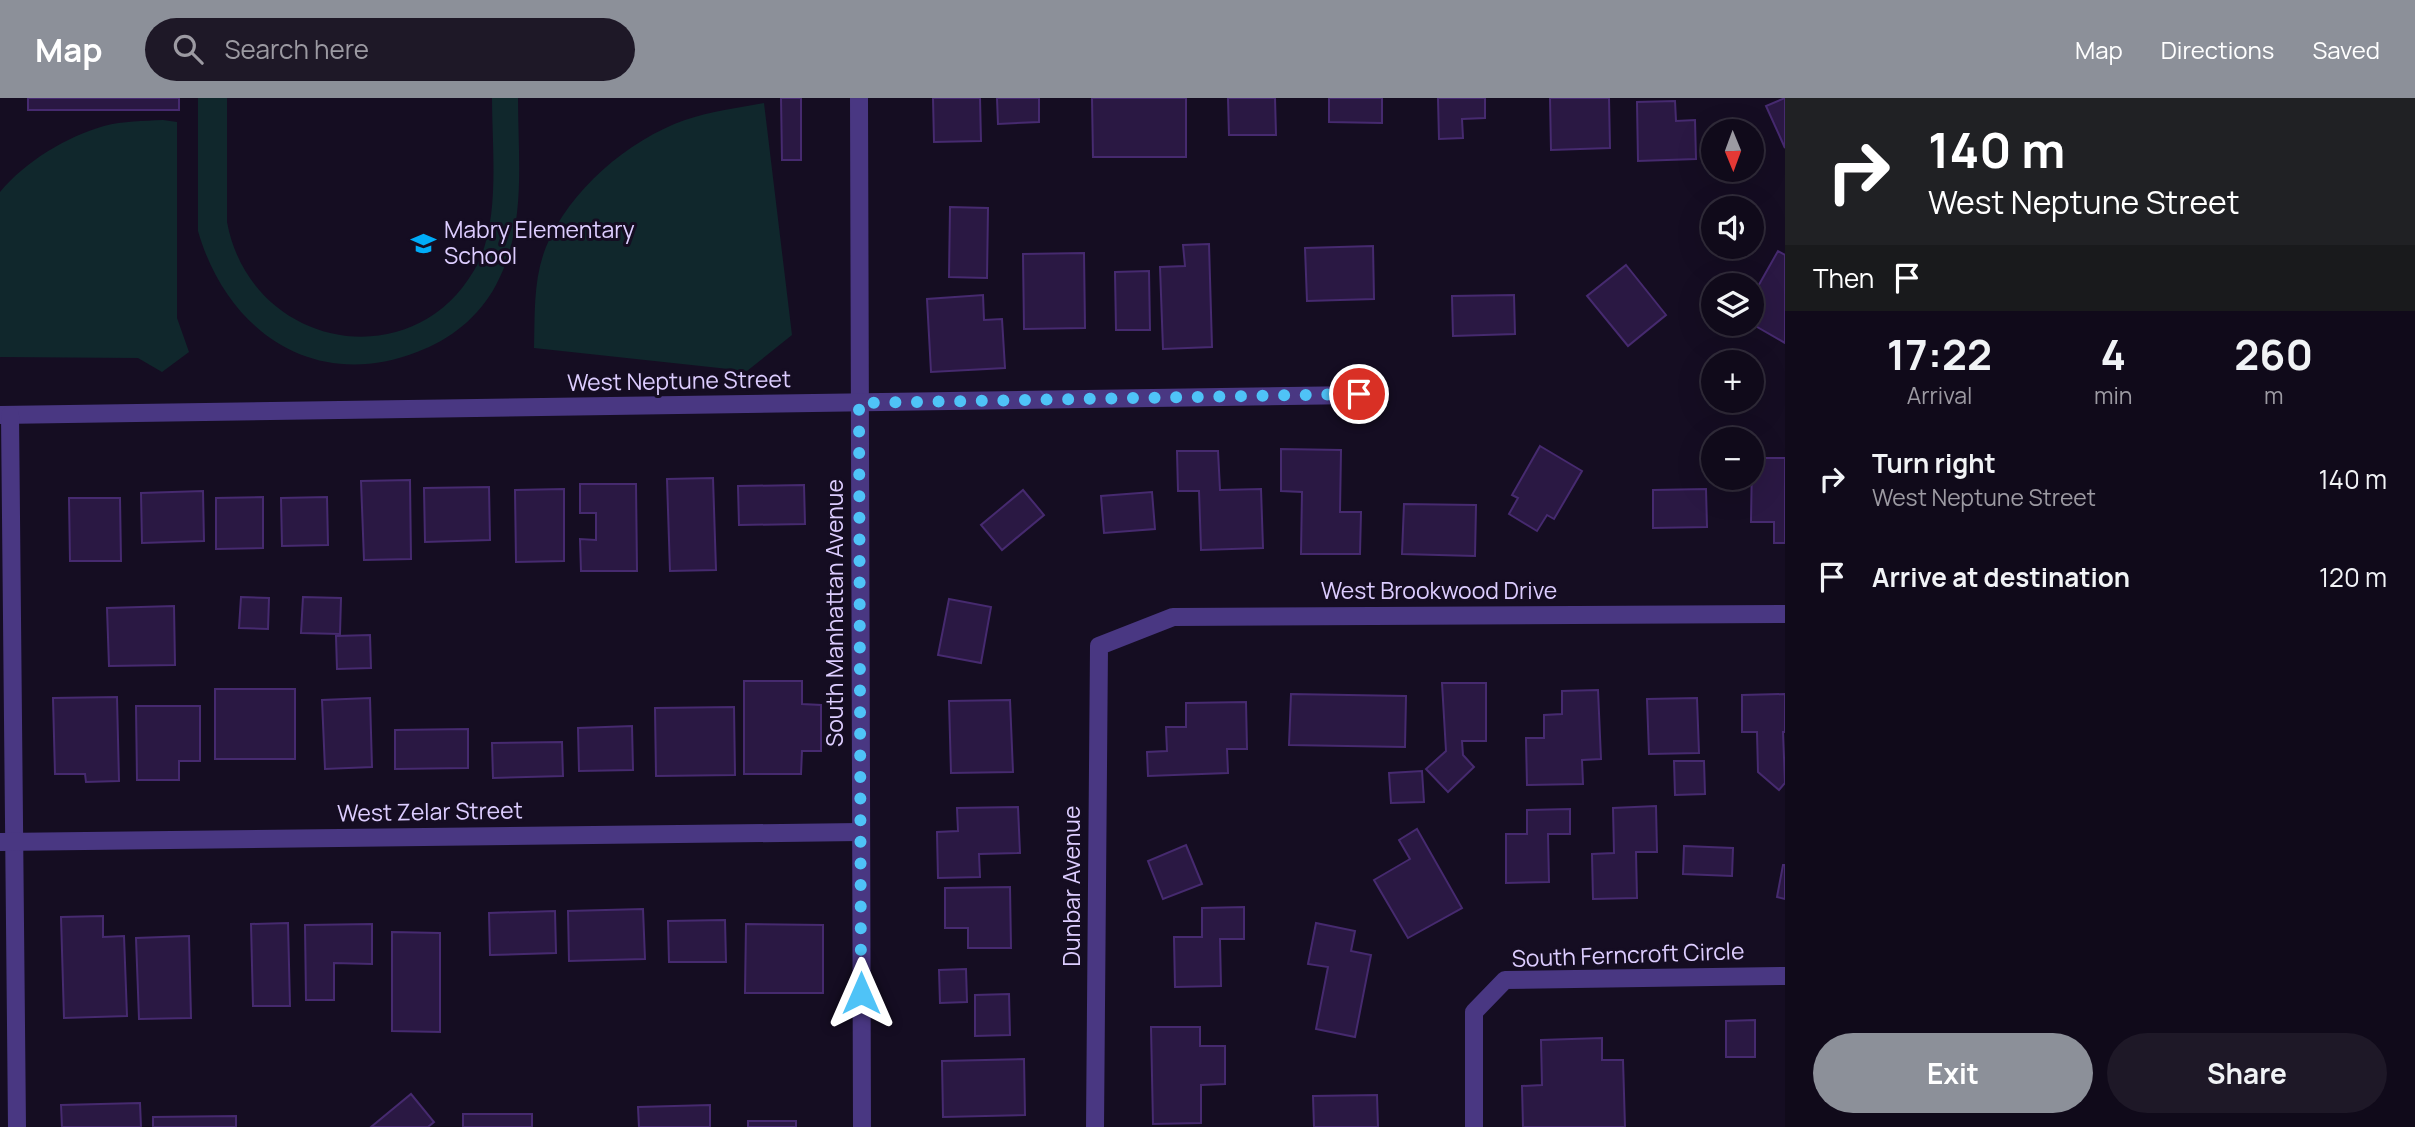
<!DOCTYPE html>
<html lang="en">
<head>
<meta charset="utf-8">
<style>
	:root { --surface:#100a1a; --page:#1e1827; --text:#f1f3f6; --muted:#9c9aa2; --line:#302b39; --accent:#8c9099 }
	body { margin:0; font-family:Manrope,sans-serif; background:var(--page); color:var(--text); height:100vh; display:flex; flex-direction:column; font-size:26px; white-space:nowrap }
	* { box-sizing:border-box; margin:0 }
	p { font-size:23px; color:var(--muted) }
	.icon { flex:none; width:38px; height:38px; fill:none; stroke:currentColor; stroke-width:2; stroke-linecap:round; stroke-linejoin:round }
	.map { position:relative; flex:1; overflow:hidden }
	.panel { display:flex; flex-direction:column; background:var(--surface); width:630px }
	.panel>* { flex:none }
	.top-card { background:#202124; color:#fff; overflow:hidden }
	.needle { width:46px; rotate:179deg }
	.controls { position:absolute; left:1701px; top:21px; display:grid; gap:14px }
	.controls a { display:grid; place-items:center; width:63px; height:63px; border-radius:50%; background:var(--surface); box-shadow:0 7px 28px #0002,0 0 0 2px var(--line); font-size:35px }
	.pin { position:absolute; display:grid; place-items:center; width:60px; height:60px; color:#fff; margin:-30px; border:4px solid #fff; border-radius:50%; box-shadow:0 2px 7px #0007 }
	.me { position:absolute; width:77px; margin:-38px; rotate:0deg; stroke-linejoin:round; filter:drop-shadow(0 0 5px #0008) }
	.turn { display:flex; align-items:center; gap:24px; height:147px; padding:0 28px; font-size:32px }
	.turn .icon { width:91px; height:91px; stroke-width:2.5 }
	.turn b { display:block; font-size:49px; line-height:60px }
	.then { display:flex; align-items:center; height:66px; padding:0 28px; background:#0003; gap:14px; font-size:26px }
	.eta { display:flex; justify-content:space-evenly; align-items:center; height:119px; text-align:center }
	.eta b { font-size:42px; font-weight:700; line-height:49px }
	.cta { display:flex; gap:14px; margin-top:auto; padding:14px 28px }
	.cta a { flex:1; height:80px; border-radius:42px; background:var(--accent); color:#fff; font-size:28px; font-weight:700; line-height:80px; text-align:center }
	.cta a+a { background:var(--page); color:var(--text) }
	ul { padding:0; list-style:none }
	li { display:flex; align-items:center; gap:21px; height:98px; padding:0 28px }
	li div { flex:1 }
	li b { display:block; font-size:26px }
	li em { font-style:normal }
	header { display:flex; align-items:center; gap:42px; box-sizing:border-box; height:98px; padding:0 35px; background:var(--accent); color:#fff }
	header strong { font-size:33px }
	nav { display:flex; gap:38px; margin-inline-start:auto; font-size:24px }
	.search { width:490px; height:63px; background:var(--page); display:flex; align-items:center; gap:18px; box-sizing:border-box; padding:0 24px; border-radius:38px; color:var(--muted); font-size:26px }
	main { display:flex; flex:1; min-height:0 }
	.map>svg:first-child { display:block }
	.green { fill:#10272c }
	.building { fill:#2a1843; stroke:#462a6f; stroke-width:2 }
	.lines { fill:none; stroke-linecap:round; stroke-linejoin:round }
	.street { stroke:#493782; stroke-width:18 }
	.route { stroke:#4fc3f7; stroke-width:12; stroke-dasharray:0 21.6 }
	.labels { text-anchor:middle; stroke-width:6; stroke-linejoin:round; paint-order:stroke }
	.poi-label { font-size:23px; fill:#ddcdff; stroke:#150d22; text-anchor:start }
	.street-label { font-size:23px; fill:#ddcdff; stroke:#150d22 }
</style>
</head>
<body>
<header>
<strong>Map</strong>
<div class="search"><svg class="icon" aria-label="search" viewBox="0 0 24 24"><circle cx="10" cy="10" r="6"/><path d="M15 15l6 6"/></svg>Search here</div>
<nav><a>Map</a><a>Directions</a><a>Saved</a></nav>
</header>
<main>
<div class="map">
<svg width="1785" height="1029" viewBox="0 0 1785 1029">
	<rect width="100%" height="100%" fill="#150d22"/>
	<g class="green">
		<path d="M198 0H227V124C251 253 420 283 479 163 500 118 492 49 492 0H518C518 63 527 129 496 187 479 219 450 242 417 254 315 294 227 234 198 133Z"/>
		<path d="M764 5 792 237 747 273 534 250C535 217 533 181 546 149 569 93 628 42 685 22 711 13 738 10 764 5Z"/>
		<path d="M163 22 177 24V220L189 254 162 274 138 260 0 259V94C26 63 66 39 104 28 123 23 144 23 163 22Z"/>
	</g>
	<g class="building">
		<rect x="28" y="0" width="151" height="12"/>
		<path d="M781 0H801V62H782Z"/>
		<path d="M933 0H980L981 43 934 44Z"/>
		<path d="M997 0H1039V24L998 26Z"/>
		<path d="M1092 0H1186V59H1093Z"/>
		<path d="M1228 0H1275L1276 37H1229Z"/>
		<path d="M1329 0H1382V25L1329 24Z"/>
		<path d="M1438 0H1485V20L1462 21 1463 40 1439 41Z"/>
		<path d="M1550 0H1609L1610 50 1551 52Z"/>
		<path d="M1785 0V50L1766 8Z"/>
		<path d="M1675 3 1676 23 1695 22 1696 61 1638 63 1637 4Z"/>
		<path d="M950 109 988 110 987 180 949 179Z"/>
		<path d="M1209 146 1212 249 1163 251 1160 169 1185 168 1183 147Z"/>
		<path d="M1373 148 1374 201 1307 203 1305 150Z"/>
		<path d="M1778 153 1785 157V245L1752 226V199Z"/>
		<path d="M1084 155 1085 230 1024 231 1023 156Z"/>
		<path d="M1626 167 1666 217 1628 248 1587 198Z"/>
		<path d="M1149 173 1150 232H1116L1115 174Z"/>
		<path d="M983 197 984 222 1002 221 1005 270 931 274 927 201Z"/>
		<path d="M1514 197 1515 236 1453 238 1452 198Z"/>
		<path d="M1540 348 1582 373 1554 421 1547 417 1537 433 1509 416 1518 400 1512 397Z"/>
		<path d="M1281 351 1341 352 1340 414H1361L1360 456H1301L1302 394 1281 393Z"/>
		<path d="M1177 353H1218L1220 392 1261 391 1263 450 1201 452 1199 393H1178Z"/>
		<path d="M1752 360H1785V445H1774V424H1751Z"/>
		<path d="M713 380 716 472 670 473 667 381Z"/>
		<path d="M410 382 411 461 364 462 361 383Z"/>
		<path d="M580 386H636L637 473H581L580 441 596 442V415H580Z"/>
		<path d="M804 387 805 426 739 427 738 388Z"/>
		<path d="M489 389 490 442 425 444 424 390Z"/>
		<path d="M564 391V463L516 464 515 392Z"/>
		<path d="M1706 391 1707 429 1653 430V392Z"/>
		<path d="M1023 392 1044 417 1002 452 981 427Z"/>
		<path d="M203 393 204 443 142 445 141 395Z"/>
		<path d="M1152 394 1155 431 1104 435 1101 398Z"/>
		<path d="M263 399V450L216 451V400Z"/>
		<path d="M327 399 328 447 282 448 281 400Z"/>
		<path d="M69 400H120L121 463H70Z"/>
		<path d="M1404 406 1476 407 1475 458 1402 456Z"/>
		<path d="M241 499 269 500 268 531 239 530Z"/>
		<path d="M303 499 341 500 340 536 301 535Z"/>
		<path d="M949 501 991 509 981 565 938 557Z"/>
		<path d="M174 508 175 567 109 568 107 510Z"/>
		<path d="M370 537 371 570 337 571 336 538Z"/>
		<path d="M744 583H802V606L821 607V653H802L801 676H744Z"/>
		<path d="M1442 585H1486V643H1462L1463 657 1474 669 1448 694 1426 671 1446 653Z"/>
		<rect x="215" y="591" width="80" height="70"/>
		<path d="M1598 592 1601 661 1582 662 1583 686 1527 687 1526 640H1544V617L1562 616V593Z"/>
		<path d="M1291 596 1406 598 1405 649 1289 647Z"/>
		<path d="M1785 596V634H1783L1785 685 1779 692 1758 674 1757 634H1742V597Z"/>
		<path d="M117 599 119 683 86 684 85 676H55L53 600Z"/>
		<path d="M370 600 372 669 325 671 322 602Z"/>
		<path d="M1697 600 1699 655 1649 656 1647 601Z"/>
		<path d="M1010 602 1013 674 951 675 949 603Z"/>
		<path d="M1246 604 1247 651H1227L1228 675 1148 678 1147 654 1167 653 1166 629H1186V605Z"/>
		<path d="M136 608H200V663H179V682H137Z"/>
		<path d="M734 609 735 677 656 678 655 610Z"/>
		<path d="M632 628 633 672 579 673 578 630Z"/>
		<path d="M468 631V670L395 671V632Z"/>
		<path d="M562 644 563 678 493 680 492 645Z"/>
		<path d="M1674 663H1704L1705 696 1675 697Z"/>
		<path d="M1422 673 1424 704 1391 705 1389 675Z"/>
		<path d="M1656 708 1657 754H1636L1637 800 1593 801 1592 756 1614 755 1613 710Z"/>
		<path d="M1018 709 1020 755 979 756 980 779 938 780 937 734 958 733 957 710Z"/>
		<path d="M1570 711V736H1548L1549 784 1506 785V736H1527V712Z"/>
		<path d="M1417 731 1462 810 1408 840 1374 782 1410 761 1399 742Z"/>
		<path d="M1186 747 1202 786 1163 801 1148 763Z"/>
		<path d="M1684 748 1733 750 1732 778 1683 776Z"/>
		<path d="M1783 767H1785V801L1777 799Z"/>
		<path d="M1010 789 1011 850H968V830H945V790Z"/>
		<path d="M1244 809V841H1220L1221 888 1175 889 1174 839H1202V810Z"/>
		<path d="M643 811 645 861 569 863 568 813Z"/>
		<path d="M555 813 556 855 490 857 489 815Z"/>
		<path d="M103 818V839L124 838 127 918 64 920 61 819Z"/>
		<path d="M725 822 726 864H669L668 823Z"/>
		<path d="M288 825 290 908H253L251 826Z"/>
		<path d="M1316 825 1355 833 1351 853 1371 857 1355 939 1316 931 1328 869 1308 866Z"/>
		<path d="M372 826V866L334 865V902H306L305 827Z"/>
		<path d="M746 826 823 827V895H745Z"/>
		<path d="M392 834 440 835V934L392 933Z"/>
		<path d="M189 838 191 920 139 921 136 840Z"/>
		<path d="M966 871 967 904 940 905 939 872Z"/>
		<path d="M1009 896 1010 937 975 938V897Z"/>
		<path d="M1755 922V959H1726V923Z"/>
		<path d="M1151 929H1200V948H1225V986L1201 987V1025L1153 1026Z"/>
		<path d="M1602 940V962H1623L1625 1029H1523L1522 988 1542 987 1541 942Z"/>
		<path d="M1024 961 1025 1017 943 1019 942 963Z"/>
		<path d="M411 996 434 1024 428 1029H371Z"/>
		<path d="M1377 997 1378 1029H1314L1313 998Z"/>
		<path d="M140 1005 141 1029H62L61 1007Z"/>
		<path d="M710 1007V1029H639L638 1009Z"/>
		<rect x="463" y="1016" width="69" height="13"/>
		<path d="M236 1018V1029H153V1019Z"/>
		<rect x="748" y="1023" width="48" height="6"/>
	</g>
	<g class="lines">
		<g class="street">
			<path d="M859 0 862 1029"/>
			<path d="M0 317 1359 297"/>
			<path d="M10 317 17 1029"/>
			<path d="M0 744 860 734"/>
			<path d="M1095 1029 1099 548 1173 519 1785 516"/>
			<path d="M1474 1029V914L1505 882 1785 878"/>
		</g>
	</g>
	<g class="lines">
		<path class="route" d="M861 895 859 305 1359 296"/>
	</g>
	<defs>
		<symbol id="school-bare" viewBox="-9 -9 18 18"><path d="M0-5L7-2L0 1L-7-2ZM-4 1L0 2.5L4 1V4Q0 6-4 4Z" fill="#00acf8" stroke="#150d22" stroke-width="2.5" paint-order="stroke"/></symbol>
	</defs>
	<g fill-rule="evenodd">
		<use href="#school-bare" x="406" y="128" width="35" height="35"/>
	</g>
	<g class="labels">
		<g class="poi-label">
			<text x="444" y="140">Mabry Elementary<tspan x="444" dy="26">School</tspan></text>
		</g>
		<g class="street-label">
			<text transform="translate(679 283) rotate(-1)" y="8">West Neptune Street</text>
			<text x="1439" y="501">West Brookwood Drive</text>
			<text transform="translate(835 515) rotate(-90)" y="8">South Manhattan Avenue</text>
			<text transform="translate(430 714) rotate(-1)" y="8">West Zelar Street</text>
			<text transform="translate(1072 788) rotate(-90)" y="8">Dunbar Avenue</text>
			<text transform="translate(1628 857) rotate(-2)" y="8">South Ferncroft Circle</text>
		</g>
	</g>
</svg>
<div class="controls">
<a><svg class="needle" viewBox="-14 -14 28 28"><path d="M0-13l5 13h-10z" fill="#e53935"/><path d="M0 13l5-13h-10z" fill="#9c9aa2"/></svg></a>
<a><svg class="icon" aria-label="sound" viewBox="0 0 24 24"><path d="M4 9h4l5-4v14l-5-4H4zM17 9q2 3 0 6"/></svg></a>
<a><svg class="icon" aria-label="layers" viewBox="0 0 24 24"><path d="M12 4l9 5-9 5-9-5zM3 14l9 5 9-5"/></svg></a>
<a>+</a>
<a>−</a>
</div>
<div class="pin" style="left:1359px;top:296px;background:#d93025"><svg class="icon" aria-label="arrive" viewBox="0 0 24 24"><path d="M6 21V4h12l-3 4 3 4H6"/></svg></div>
<svg class="me" style="left:861px;top:895px" viewBox="-20 -20 40 40"><path d="M0-17L14 15 0 8-14 15z" fill="#4fc3f7" stroke="#fff" stroke-width="4"/></svg>
</div>
<section class="panel">
<div class="top-card">
<div class="turn"><svg class="icon" aria-label="right" viewBox="0 0 24 24"><path d="M7 20v-9h11M14 6l5 5-5 5"/></svg><div><b>140 m</b>West Neptune Street</div></div>
<div class="then">Then<svg class="icon" aria-label="arrive" viewBox="0 0 24 24"><path d="M6 21V4h12l-3 4 3 4H6"/></svg></div>
</div>
<div class="eta">
<div><b>17:22</b><p>Arrival</p></div>
<div><b>4</b><p>min</p></div>
<div><b>260</b><p>m</p></div>
</div>
<ul>
<li><svg class="icon" aria-label="right" viewBox="0 0 24 24"><path d="M7 20v-9h11M14 6l5 5-5 5"/></svg><div><b>Turn right</b><p>West Neptune Street</p></div><em>140 m</em></li>
<li><svg class="icon" aria-label="arrive" viewBox="0 0 24 24"><path d="M6 21V4h12l-3 4 3 4H6"/></svg><div><b>Arrive at destination</b></div><em>120 m</em></li>
</ul>
<div class="cta"><a>Exit</a><a>Share</a></div>
</section>
</main>
</body>
</html>
